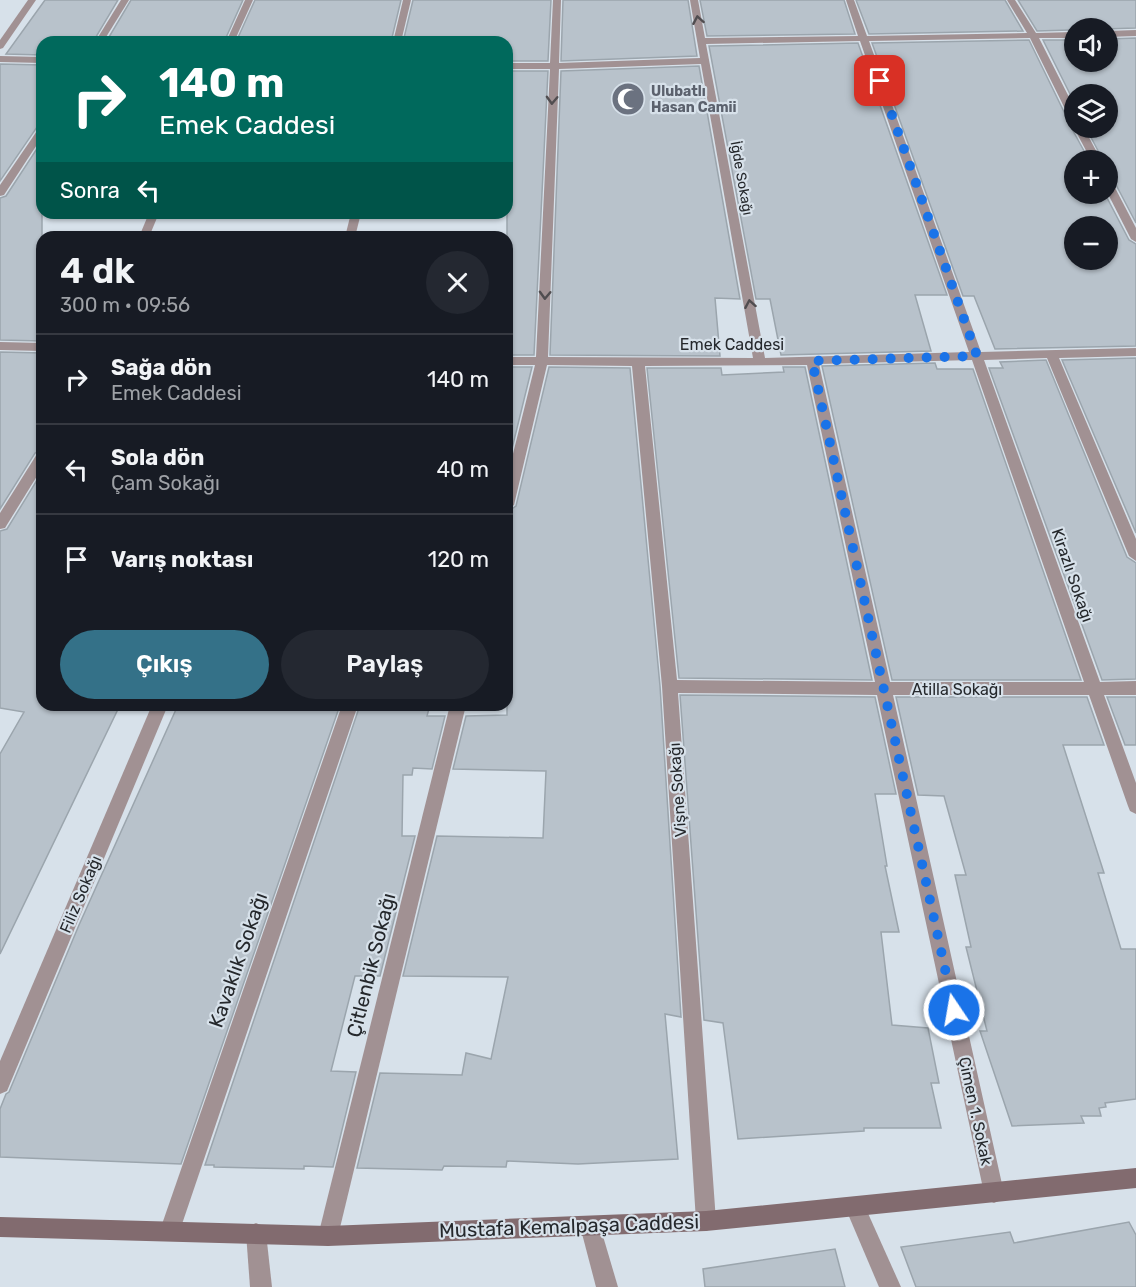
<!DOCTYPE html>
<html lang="tr">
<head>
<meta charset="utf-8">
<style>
	:root { --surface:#171b24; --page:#242831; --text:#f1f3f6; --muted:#9ea1a6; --line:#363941; --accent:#347188 }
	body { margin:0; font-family:Rubik,sans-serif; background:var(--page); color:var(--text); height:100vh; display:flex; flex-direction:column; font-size:22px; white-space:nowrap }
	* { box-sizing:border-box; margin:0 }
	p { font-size:20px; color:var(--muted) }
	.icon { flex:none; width:33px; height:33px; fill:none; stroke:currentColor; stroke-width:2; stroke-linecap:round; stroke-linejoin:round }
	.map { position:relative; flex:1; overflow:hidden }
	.sheet { position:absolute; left:36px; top:231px; width:477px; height:480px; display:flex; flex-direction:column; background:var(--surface); border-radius:18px; box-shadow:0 2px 4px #0004 }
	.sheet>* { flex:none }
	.guide { position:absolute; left:36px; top:36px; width:477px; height:183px; border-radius:18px; box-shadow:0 2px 4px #0004; background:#00695c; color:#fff; overflow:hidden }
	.fabs { position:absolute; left:1064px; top:18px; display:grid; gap:12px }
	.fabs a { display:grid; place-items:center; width:54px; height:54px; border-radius:50%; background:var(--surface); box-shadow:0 2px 4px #0004; font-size:30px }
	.pin { position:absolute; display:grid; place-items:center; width:51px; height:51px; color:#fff; margin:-26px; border-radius:12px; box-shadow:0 3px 9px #0006 }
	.me { position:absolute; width:66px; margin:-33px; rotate:348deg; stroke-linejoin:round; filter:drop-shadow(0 0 4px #0008) }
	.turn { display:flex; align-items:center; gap:21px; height:126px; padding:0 24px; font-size:27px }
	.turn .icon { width:78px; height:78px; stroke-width:2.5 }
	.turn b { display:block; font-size:42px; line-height:51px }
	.then { display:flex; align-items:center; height:57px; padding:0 24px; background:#0003; gap:12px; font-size:22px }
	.round { display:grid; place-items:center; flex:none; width:63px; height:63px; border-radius:32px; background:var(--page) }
	.headline { display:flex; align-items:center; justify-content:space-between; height:102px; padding:0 24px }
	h1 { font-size:36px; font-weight:600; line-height:45px }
	.action { display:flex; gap:12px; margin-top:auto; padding:12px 24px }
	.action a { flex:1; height:69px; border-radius:36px; background:var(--accent); color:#fff; font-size:24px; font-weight:600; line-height:69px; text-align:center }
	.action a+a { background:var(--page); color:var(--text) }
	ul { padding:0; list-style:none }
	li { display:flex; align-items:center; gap:18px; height:90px; padding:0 24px; border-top:2px solid var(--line) }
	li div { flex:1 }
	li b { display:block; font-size:22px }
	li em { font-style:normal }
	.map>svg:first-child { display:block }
	.building { fill:#b8c2cb; stroke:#9ba5ad; stroke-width:1.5; fill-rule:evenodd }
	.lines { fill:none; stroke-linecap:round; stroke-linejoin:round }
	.street { fill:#a19193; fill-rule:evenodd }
	.secondary { fill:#826b6f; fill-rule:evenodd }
	.oneway { stroke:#504d50 }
	.route { stroke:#1a73e8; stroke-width:10; stroke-dasharray:0 18 }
	.labels { text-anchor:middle; stroke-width:4.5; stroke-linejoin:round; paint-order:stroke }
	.far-worship-label { font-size:14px; font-weight:bold; fill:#5b616d; stroke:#d7e1ea; text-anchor:start }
	.far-street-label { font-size:14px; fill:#25282c; stroke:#d7e1ea }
	.street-label { font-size:16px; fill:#25282c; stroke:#d7e1ea }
	.near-street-label { font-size:20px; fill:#25282c; stroke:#d7e1ea }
</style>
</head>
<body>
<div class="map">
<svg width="1136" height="1287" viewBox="0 0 1136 1287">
	<rect width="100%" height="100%" fill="#d7e1ea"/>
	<g class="building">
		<path d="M45 0H118L93 42H42V55L6 54Z"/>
		<path d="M131 0H243L224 42H106Z"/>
		<path d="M255 0H401L391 42H236Z"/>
		<path d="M413 0H551L548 61H507V42H403Z"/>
		<path d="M563 0H688L697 56 561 61Z"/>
		<path d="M700 0H844L855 34 707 36Z"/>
		<path d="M856 0H1005L1023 31 869 34Z"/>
		<path d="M1018 0H1136V28L1037 31Z"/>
		<path d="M1136 38V223L1114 181 1107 177V160H1103L1086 128H1107V94H1074V102L1043 40H1074V62H1107V39Z"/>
		<path d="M1029 40 1067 118 1074 122 1072 129 1089 160H1074V194H1105L1129 240 1136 244V346L995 349 974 296H963L872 43ZM1074 226H1107V260H1074Z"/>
		<path d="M858 43 947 295H915L931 351 781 355 770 299H756L709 46Z"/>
		<path d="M0 64 42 65V125L37 127 0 181Z"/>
		<path d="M699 66 740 299 715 298 720 356 550 355 561 71Z"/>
		<path d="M507 71H548L534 355H507Z"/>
		<path d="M42 141V341L0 340V198L6 196Z"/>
		<path d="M0 352 42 353V450L35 453 0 509Z"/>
		<path d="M1136 358V533L1062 360Z"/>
		<path d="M1046 360 1127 557 1136 563V679L1102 680 989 368H1003L1000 362Z"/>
		<path d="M935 363 937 369H973L1081 680H892L822 366Z"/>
		<path d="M507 367H532L507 469Z"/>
		<path d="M549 367 630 368 660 686 681 1017 665 1014 678 1159 578 1164 507 1161 506 1167 444 1166 442 1170 357 1168 380 1073 462 1075 466 1053 491 1059 508 977 403 976 437 836 543 838 546 771 453 769 466 716 507 715V512L516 506Z"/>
		<path d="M783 367H805L872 680 679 678 647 368H721L722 375 784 372Z"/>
		<path d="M42 472V705H120L0 954V754L24 712 0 708V531L7 529Z"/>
		<path d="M680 695 875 697 896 794H875L887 866H885L899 932H881L892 1025 928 1028 939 1083H931L941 1128H864V1131L738 1139 723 1023 704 1020Z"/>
		<path d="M896 697H1087L1104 745H1063L1104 873H1098L1121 949H1136V1099L1105 1103 1106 1107 1099 1108 1101 1116H1081L1084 1123 1012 1126 980 1031H987L966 947H971L955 875H966L944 796 918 795Z"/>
		<path d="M1107 697H1136V745H1125Z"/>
		<path d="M178 705H340L181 1164 0 1157V1109L6 1094 9 1092 79 925Z"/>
		<path d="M360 705H430L427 716H445L432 769 413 768 412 775H403L402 836H415L380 976H355L331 1071 356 1072 333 1167 304 1166V1169L214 1167V1165H205Z"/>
		<path d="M1129 1222 1136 1235V1287H916L901 1247 1010 1232 1014 1243Z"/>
		<path d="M835 1249 845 1287H705L703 1269Z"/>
	</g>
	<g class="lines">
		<g class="street">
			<path d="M28 0H36L3 48 0 49V40Z"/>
			<path d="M121 0H129L103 42H95Z"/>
			<path d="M245 0H253L234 42H226Z"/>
			<path d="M403 0H411L401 42H393Z"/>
			<path d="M553 0H561L559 63 700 58 690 0H698L705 38 858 36 846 0H854L867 36 1027 33 1007 0H1015L1036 33 1074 32V38H1039L1074 107V120L1069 117 1030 38 869 41 981 352 1136 348V356L1059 358 1136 539V561L1129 556 1047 358 984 360 1100 682 1136 681V695H1104L1136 783V814L1130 811 1128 806 1089 695H893L1004 1193 1001 1200 994 1203 987 1200 984 1193 877 695 678 693 716 1221 713 1228 706 1231 699 1228 696 1221 662 686 632 366 547 365 514 505 507 510V478L535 365H507V357H536L550 69H507V63H550ZM860 41 969 352 765 358 706 44ZM701 64 753 358 548 357 559 69ZM972 360 1084 682H890L819 364ZM807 365 875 682 677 680 645 366Z"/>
			<path d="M1136 30V36L1107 37V31Z"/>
			<path d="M0 56 42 57V63L0 62Z"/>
			<path d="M42 127V137L4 195 0 196V185L39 128Z"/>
			<path d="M1074 128H1084L1101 160H1091Z"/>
			<path d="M1107 179 1112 182 1136 228V242L1131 239 1107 192Z"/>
			<path d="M149 213H159L149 237H139Z"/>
			<path d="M351 213H361L355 237H345Z"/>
			<path d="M0 342 42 343V351L0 350Z"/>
			<path d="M42 452V468L5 528 0 529V513L37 454Z"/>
			<path d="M152 705H168L7 1091 0 1094V1061Z"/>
			<path d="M342 705H358L180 1230 177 1237 170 1240 163 1237 160 1230Z"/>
			<path d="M450 705H466L338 1236 335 1243 328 1246 321 1243 318 1236Z"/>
			<path d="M855 1197 862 1200 901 1287H879L845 1207 848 1200Z"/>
			<path d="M590 1216 597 1219 600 1226 618 1287H596L580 1226 583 1219Z"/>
			<path d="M256 1223 263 1226 266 1233 272 1287H250L246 1233 249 1226Z"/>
		</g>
		<path class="secondary" d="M1136 1168V1188L706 1231 328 1246 0 1237V1217L328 1226 706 1211Z"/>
	</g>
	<defs><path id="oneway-chevron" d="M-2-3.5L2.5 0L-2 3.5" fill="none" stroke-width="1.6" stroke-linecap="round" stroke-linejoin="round" transform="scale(1.5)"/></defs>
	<g class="oneway">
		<use href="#oneway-chevron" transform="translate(698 20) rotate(-100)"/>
		<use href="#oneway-chevron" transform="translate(552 100) rotate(92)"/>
		<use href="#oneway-chevron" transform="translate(545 295) rotate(92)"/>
		<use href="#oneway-chevron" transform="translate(750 304) rotate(-100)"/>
	</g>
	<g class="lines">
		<path class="route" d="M880 81 977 356 812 361 954 1010"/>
	</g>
	<defs>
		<symbol id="mosque-disc" viewBox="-11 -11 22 22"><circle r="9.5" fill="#6b7280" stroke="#d7e1ea"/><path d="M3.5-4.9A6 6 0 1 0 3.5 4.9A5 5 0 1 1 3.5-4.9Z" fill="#fff"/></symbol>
	</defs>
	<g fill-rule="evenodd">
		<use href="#mosque-disc" x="609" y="80" width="38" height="38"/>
	</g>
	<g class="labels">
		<g class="far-worship-label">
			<text x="651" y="96">Ulubatlı<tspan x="651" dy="16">Hasan Camii</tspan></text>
		</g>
		<g class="far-street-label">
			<text transform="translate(742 178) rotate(80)" y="5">İğde Sokağı</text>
		</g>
		<g class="street-label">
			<text x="732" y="350">Emek Caddesi</text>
			<text transform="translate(1073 575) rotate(71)" y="6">Kirazlı Sokağı</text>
			<text x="957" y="695">Atilla Sokağı</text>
			<text transform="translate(677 790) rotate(-94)" y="6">Vişne Sokağı</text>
			<text transform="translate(80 894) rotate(-67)" y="6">Filiz Sokağı</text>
			<text transform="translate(976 1111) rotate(78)" y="6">Çimen 1. Sokak</text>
		</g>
		<g class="near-street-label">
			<text transform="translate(238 960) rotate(-71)" y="7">Kavaklık Sokağı</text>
			<text transform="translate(371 965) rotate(-76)" y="7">Çitlenbik Sokağı</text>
			<text transform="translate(569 1226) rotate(-2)" y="7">Mustafa Kemalpaşa Caddesi</text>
		</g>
	</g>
</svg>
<div class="fabs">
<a><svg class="icon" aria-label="sound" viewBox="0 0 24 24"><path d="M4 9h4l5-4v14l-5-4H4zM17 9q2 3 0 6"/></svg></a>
<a><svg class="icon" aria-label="layers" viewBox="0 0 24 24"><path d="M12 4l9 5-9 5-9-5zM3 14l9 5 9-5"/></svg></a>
<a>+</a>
<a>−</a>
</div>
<div class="pin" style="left:880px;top:81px;background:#d93025"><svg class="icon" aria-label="arrive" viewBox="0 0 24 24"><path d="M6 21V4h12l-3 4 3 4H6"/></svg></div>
<svg class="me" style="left:954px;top:1010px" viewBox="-20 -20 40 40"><circle r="17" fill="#1a73e8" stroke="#fff" stroke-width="3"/><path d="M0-11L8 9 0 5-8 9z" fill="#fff"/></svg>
<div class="guide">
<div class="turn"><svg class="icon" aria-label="right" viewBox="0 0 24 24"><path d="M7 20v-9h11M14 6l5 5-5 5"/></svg><div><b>140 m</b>Emek Caddesi</div></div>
<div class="then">Sonra<svg class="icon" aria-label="left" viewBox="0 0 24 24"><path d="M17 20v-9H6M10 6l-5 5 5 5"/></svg></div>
</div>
<section class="sheet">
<div class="headline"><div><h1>4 dk</h1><p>300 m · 09:56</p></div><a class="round"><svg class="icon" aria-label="close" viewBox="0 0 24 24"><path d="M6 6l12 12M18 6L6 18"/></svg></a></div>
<ul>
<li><svg class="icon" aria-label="right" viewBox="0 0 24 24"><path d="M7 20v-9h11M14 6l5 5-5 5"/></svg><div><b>Sağa dön</b><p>Emek Caddesi</p></div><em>140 m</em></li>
<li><svg class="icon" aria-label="left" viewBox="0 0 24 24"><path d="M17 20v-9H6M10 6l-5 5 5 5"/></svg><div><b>Sola dön</b><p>Çam Sokağı</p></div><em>40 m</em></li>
<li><svg class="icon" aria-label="arrive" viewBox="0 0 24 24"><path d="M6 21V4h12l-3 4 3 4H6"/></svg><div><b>Varış noktası</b></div><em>120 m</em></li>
</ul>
<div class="action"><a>Çıkış</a><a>Paylaş</a></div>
</section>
</div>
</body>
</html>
